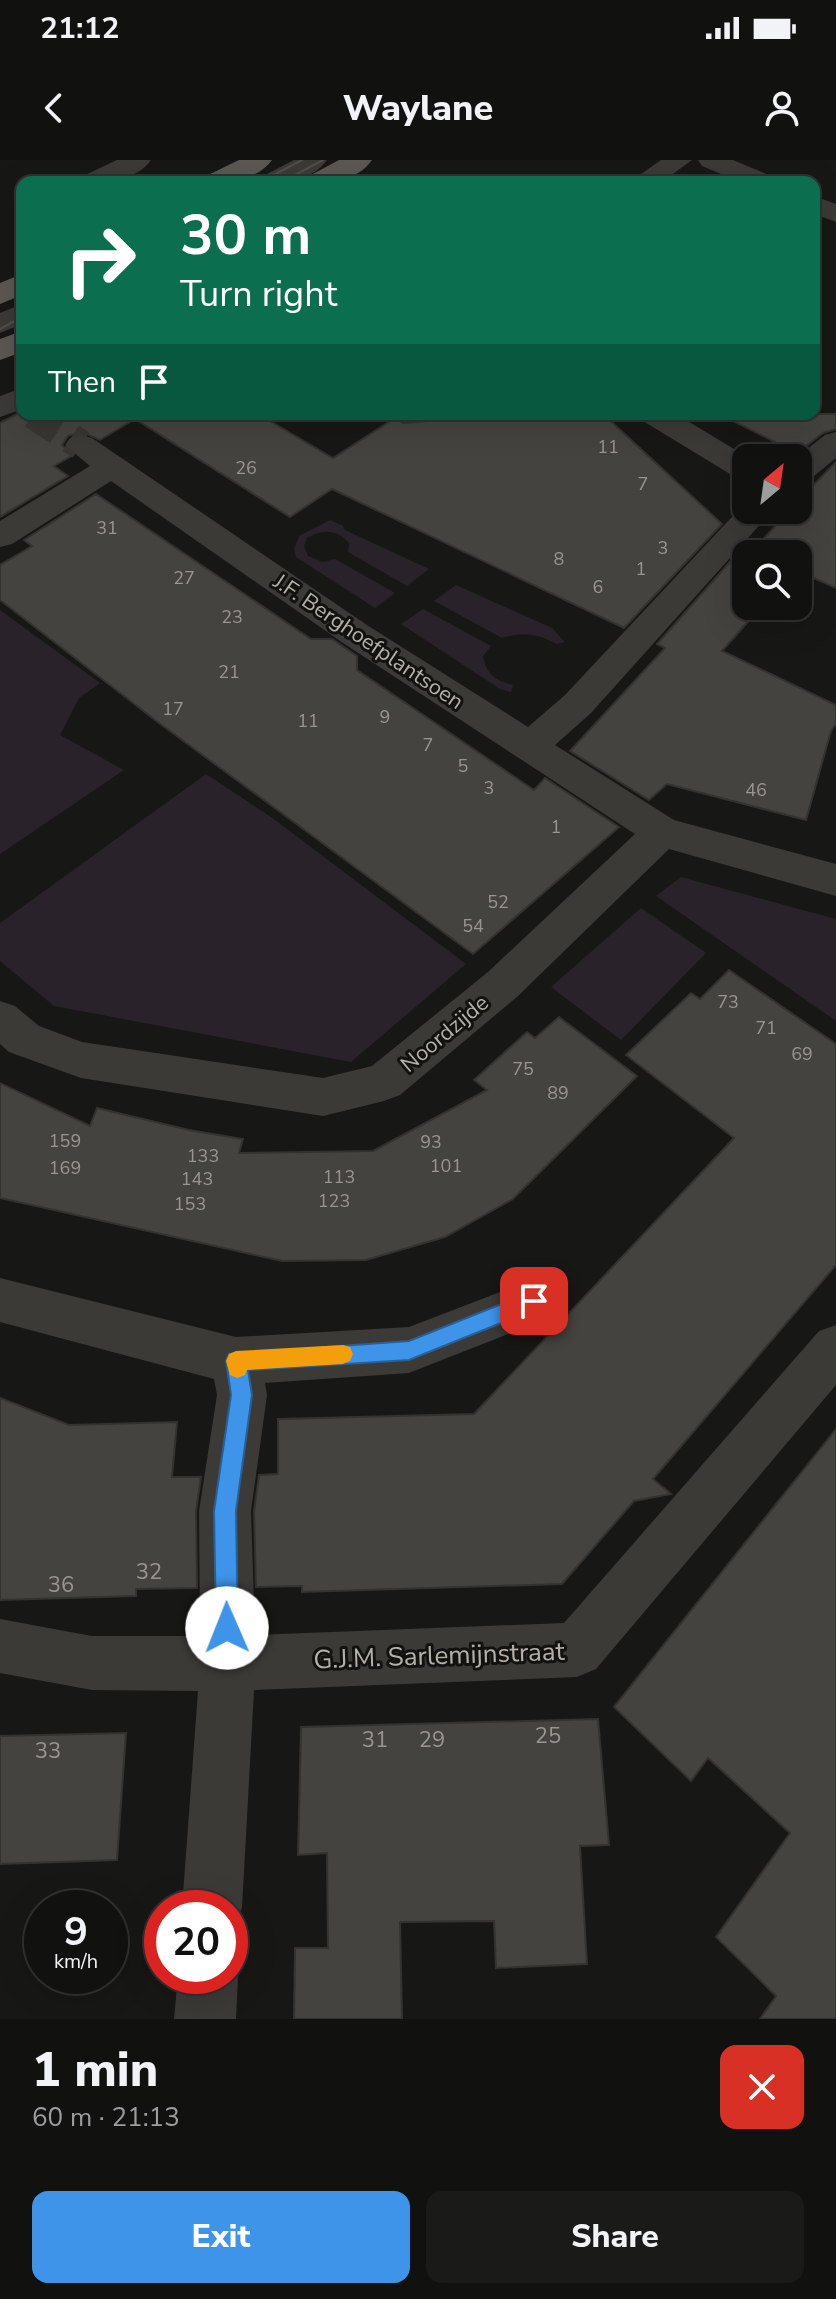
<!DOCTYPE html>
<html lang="en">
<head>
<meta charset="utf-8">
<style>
	:root { --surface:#111110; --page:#1a1a19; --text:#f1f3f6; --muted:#9c9d9f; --line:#303130; --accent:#3d94e8 }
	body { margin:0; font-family:"Nunito Sans",sans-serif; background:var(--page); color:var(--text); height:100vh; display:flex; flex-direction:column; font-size:30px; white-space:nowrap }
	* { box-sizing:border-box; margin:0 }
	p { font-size:26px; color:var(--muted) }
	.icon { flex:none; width:44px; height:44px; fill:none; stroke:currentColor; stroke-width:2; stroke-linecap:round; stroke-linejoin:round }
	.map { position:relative; height:1859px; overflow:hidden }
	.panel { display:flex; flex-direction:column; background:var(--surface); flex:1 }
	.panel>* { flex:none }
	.hud { position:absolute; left:16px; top:16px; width:804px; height:244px; border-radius:16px; box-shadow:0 8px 32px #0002,0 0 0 2px var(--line); background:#0b6e4f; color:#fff; overflow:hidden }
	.needle { width:52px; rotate:29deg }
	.controls { position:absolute; left:732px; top:284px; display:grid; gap:16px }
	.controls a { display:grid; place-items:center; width:80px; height:80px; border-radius:16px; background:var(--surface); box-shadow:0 8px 32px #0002,0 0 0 2px var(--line); font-size:40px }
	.speed { position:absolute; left:24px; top:1730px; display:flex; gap:16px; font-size:40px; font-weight:700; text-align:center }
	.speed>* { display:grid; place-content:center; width:104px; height:104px; border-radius:50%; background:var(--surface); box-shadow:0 8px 32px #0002,0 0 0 2px var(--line); line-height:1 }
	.speed small { font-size:20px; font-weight:400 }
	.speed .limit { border:12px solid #d22; background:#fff; color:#111 }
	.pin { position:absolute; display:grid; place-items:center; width:68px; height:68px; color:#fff; margin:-34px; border-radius:16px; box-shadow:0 4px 12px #0006 }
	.me { position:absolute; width:88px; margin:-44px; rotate:359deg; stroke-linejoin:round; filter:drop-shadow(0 0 6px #0008) }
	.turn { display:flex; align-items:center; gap:28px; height:168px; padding:0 32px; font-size:36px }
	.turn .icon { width:104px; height:104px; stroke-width:2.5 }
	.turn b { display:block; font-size:56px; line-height:68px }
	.then { display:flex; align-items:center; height:76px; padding:0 32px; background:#0003; gap:16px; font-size:30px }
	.round { display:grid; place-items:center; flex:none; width:84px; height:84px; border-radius:16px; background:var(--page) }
	.headline { display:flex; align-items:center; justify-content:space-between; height:136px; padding:0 32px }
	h1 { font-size:48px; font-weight:800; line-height:60px }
	.cta { display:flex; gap:16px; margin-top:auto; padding:16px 32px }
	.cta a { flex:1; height:92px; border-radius:16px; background:var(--accent); color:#fff; font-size:32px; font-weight:800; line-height:92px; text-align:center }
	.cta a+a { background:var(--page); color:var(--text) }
	.status { display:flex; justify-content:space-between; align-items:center; height:56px; padding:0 40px; background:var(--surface); direction:ltr }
	.status svg { height:22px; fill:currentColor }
	header { display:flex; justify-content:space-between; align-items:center; height:104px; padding:0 32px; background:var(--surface); font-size:36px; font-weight:800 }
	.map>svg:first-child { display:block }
	.green { fill:#29222a }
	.building { fill:#44433f; stroke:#33322f; stroke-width:2 }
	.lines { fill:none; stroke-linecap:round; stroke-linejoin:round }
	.minor-tunnel { stroke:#373632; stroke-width:30; stroke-dasharray:30 15; stroke-linecap:butt }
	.minor { fill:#3c3a37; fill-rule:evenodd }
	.major { fill:#5b5853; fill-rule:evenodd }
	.tram { stroke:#514e4a; stroke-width:2 }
	.route { fill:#3d94e8; stroke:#286097; stroke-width:2 }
	.slow { fill:#f59e0b }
	.labels { text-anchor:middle; stroke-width:6; stroke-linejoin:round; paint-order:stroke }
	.number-label { font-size:18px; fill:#9a958e }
	.street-label { font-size:22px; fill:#b6b0a8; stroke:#121210 }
	.near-number-label { font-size:22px; fill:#9a958e }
	.near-street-label { font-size:26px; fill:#b6b0a8; stroke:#121210 }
</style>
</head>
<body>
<div class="status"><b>21:12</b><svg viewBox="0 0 49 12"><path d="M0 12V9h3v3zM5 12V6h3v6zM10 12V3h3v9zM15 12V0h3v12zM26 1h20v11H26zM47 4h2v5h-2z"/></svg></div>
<header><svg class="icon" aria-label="back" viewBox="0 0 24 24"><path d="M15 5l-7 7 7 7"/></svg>Waylane<svg class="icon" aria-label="person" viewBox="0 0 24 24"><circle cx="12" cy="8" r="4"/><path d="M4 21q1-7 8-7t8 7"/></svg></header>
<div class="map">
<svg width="836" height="1859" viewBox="0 0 836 1859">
	<rect width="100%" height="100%" fill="#171715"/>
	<g class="green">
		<path d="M330 360 342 365 345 370 429 409 407 426 348 392 349 383C337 369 323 369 307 378L304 386 308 396 323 402 335 399 395 433 375 448 296 397 294 389 299 376Z"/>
		<path d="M456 425 552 468 565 482 557 484C539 474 523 471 502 478L434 441Z"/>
		<path d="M423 449 491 486 483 496C486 514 496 521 513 525L511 532 500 529 401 464Z"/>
		<path d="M0 450 100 523 79 538 60 575 124 610 0 694Z"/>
		<path d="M206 614 271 657 466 804 351 902 54 846 0 801V763Z"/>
		<path d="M681 717 836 759V861L656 736Z"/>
		<path d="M641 748 706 793 621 880 551 827Z"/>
	</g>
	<g class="building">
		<path d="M17 254H258L333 298 395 258 403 263 466 258 465 254H603L722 364 624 468 332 329 290 357 135 259 100 280 82 272 68 276 62 285 73 295 54 306 68 316 0 357V263Z"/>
		<path d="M719 254H836V269L823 273 797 293Z"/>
		<path d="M836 302V428L798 411V394H746V446H762L722 491 836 545V564L831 571 806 660 667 624 649 640 570 591 665 488 657 484 745 385 752 391 790 350H798V341Z"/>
		<path d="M96 334 311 479H332L357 496V510L534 630 545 618 619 667 473 794 155 560 0 440V405L32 386 24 380Z"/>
		<path d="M729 810 836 884V1105L653 1319 671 1334 634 1341 562 1424 302 1432V1426L256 1427 254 1351 259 1315 278 1314V1259L474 1254 734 978 626 895 691 833 700 839Z"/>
		<path d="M559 857 637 916 513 1039 445 1077 366 1100 282 1101 0 1038V923L90 966 97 948 189 970 243 979 239 993 373 991 487 930 474 920 527 872 535 878Z"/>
		<path d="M0 1238 69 1265 177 1262 172 1317H201L196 1351 197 1428 136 1429V1436L0 1440Z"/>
		<path d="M836 1269V1859H760L776 1836 716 1777 790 1673 708 1598 691 1621 614 1547Z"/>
		<path d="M598 1559 609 1685 580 1686 587 1804 496 1808 494 1761 400 1762 402 1859H294L295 1788H328L327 1693 298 1695 301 1567Z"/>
		<path d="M126 1573 117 1700 0 1704V1576Z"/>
	</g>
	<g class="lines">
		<path class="minor-tunnel" d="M33 254 81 285"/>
		<g class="minor">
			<path d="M117 0H151C136 22 102 22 79 22L83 16Z"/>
			<path d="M294 0H327C312 22 282 22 259 22L263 16Z"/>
			<path d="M661 0H692L662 22H630Z"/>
			<path d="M698 0H733L771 16 775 22H740L702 6Z"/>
			<path d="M814 36 836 44V62L814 54Z"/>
			<path d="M22 144V164L0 173V153Z"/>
			<path d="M22 228V249L0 257V236Z"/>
			<path d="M638 254H676L749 298H746V320L735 317 643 261Z"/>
			<path d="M836 272V298L809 320 798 323 796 298 825 275Z"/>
			<path d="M81 275 92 278 367 465 528 567 565 535 745 343 746 350H773L591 553 555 585 674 660 836 704V736L669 689 518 836 400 935 384 941 323 956 81 918 9 892 0 884V841L15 846 39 866 82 882 323 918 372 906 488 812 635 674 343 483 111 321 12 384 0 387V361L90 306 65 285 70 278Z"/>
			<path d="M0 1118 236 1177 409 1167 534 1119 551 1125 558 1141 551 1157 409 1213 265 1223 267 1235 251 1351 255 1475 564 1463 819 1171 836 1165V1225L596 1509 577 1517 254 1530 242 1748 230 1770V1748H182L198 1531 92 1530 0 1513V1459L92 1476H200L199 1351 217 1235 214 1219 0 1162Z"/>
			<path d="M230 1796 238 1816 236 1859H174L178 1816H230Z"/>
		</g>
		<g class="major">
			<path d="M239 0H272C256 22 226 22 202 22L206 16Z"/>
			<path d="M339 0H372C357 22 328 22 305 22L309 16Z"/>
			<path d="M22 114V135L0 144V123Z"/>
			<path d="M22 171V192L0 200V179Z"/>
		</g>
		<g class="tram">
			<path d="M295 15 323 0"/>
			<path d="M260 22 302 0"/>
			<path d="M0 169 22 157"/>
		</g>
	</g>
	<path class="route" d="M534 1131 541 1134 544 1141 541 1147 409 1200 248 1210 252 1235 236 1351 238 1468 235 1476 227 1479 219 1476 216 1468 214 1351 231 1235 226 1201 229 1194 409 1181Z"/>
	<path class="slow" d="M343 1185 350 1187 353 1194 350 1201 343 1204 247 1210 245 1215 237 1218 230 1215 226 1201 229 1194 236 1191Z"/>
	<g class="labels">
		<g class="number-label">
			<text x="608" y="293">11</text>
			<text x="246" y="314">26</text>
			<text x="643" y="330">7</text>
			<text x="107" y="374">31</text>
			<text x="663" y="394">3</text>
			<text x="559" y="405">8</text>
			<text x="641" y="415">1</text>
			<text x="184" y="424">27</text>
			<text x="598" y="433">6</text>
			<text x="232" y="463">23</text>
			<text x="229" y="518">21</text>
			<text x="173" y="555">17</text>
			<text x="385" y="563">9</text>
			<text x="308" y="567">11</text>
			<text x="428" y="591">7</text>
			<text x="463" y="612">5</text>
			<text x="489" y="634">3</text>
			<text x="756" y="636">46</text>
			<text x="556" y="673">1</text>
			<text x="498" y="748">52</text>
			<text x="473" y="772">54</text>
			<text x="728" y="848">73</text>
			<text x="766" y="874">71</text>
			<text x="802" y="900">69</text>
			<text x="523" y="915">75</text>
			<text x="558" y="939">89</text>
			<text x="65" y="987">159</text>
			<text x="431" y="988">93</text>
			<text x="203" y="1002">133</text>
			<text x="446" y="1012">101</text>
			<text x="65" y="1014">169</text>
			<text x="339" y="1023">113</text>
			<text x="197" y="1025">143</text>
			<text x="334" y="1047">123</text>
			<text x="190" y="1050">153</text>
		</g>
		<g class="street-label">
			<text transform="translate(369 481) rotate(34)" y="8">J.F. Berghoefplantsoen</text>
			<text transform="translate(444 873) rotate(-40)" y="8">Noordzijde</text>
		</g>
		<g class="near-number-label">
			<text x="149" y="1419">32</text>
			<text x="61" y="1432">36</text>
			<text x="548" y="1583">25</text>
			<text x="375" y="1587">31</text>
			<text x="432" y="1587">29</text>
			<text x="48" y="1598">33</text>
		</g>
		<g class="near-street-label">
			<text transform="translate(439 1495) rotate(-2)" y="9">G.J.M. Sarlemijnstraat</text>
		</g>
	</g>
</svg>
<div class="controls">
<a><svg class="needle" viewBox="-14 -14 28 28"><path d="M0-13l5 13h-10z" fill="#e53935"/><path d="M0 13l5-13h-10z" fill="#9c9d9f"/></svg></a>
<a><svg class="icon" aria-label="search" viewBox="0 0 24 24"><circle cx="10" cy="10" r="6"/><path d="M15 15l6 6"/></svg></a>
</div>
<div class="speed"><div>9<small>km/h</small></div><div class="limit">20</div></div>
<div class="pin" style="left:534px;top:1141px;background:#d93025"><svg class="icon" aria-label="arrive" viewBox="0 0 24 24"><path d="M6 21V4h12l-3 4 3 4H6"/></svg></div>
<svg class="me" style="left:227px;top:1468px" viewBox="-20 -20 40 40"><circle r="19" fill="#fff"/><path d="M0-13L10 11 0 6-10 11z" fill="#3d94e8"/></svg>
<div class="hud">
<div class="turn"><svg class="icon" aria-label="right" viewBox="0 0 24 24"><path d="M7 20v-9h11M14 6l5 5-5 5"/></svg><div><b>30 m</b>Turn right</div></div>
<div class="then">Then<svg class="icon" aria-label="arrive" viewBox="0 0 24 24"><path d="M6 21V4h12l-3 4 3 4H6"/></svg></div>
</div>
</div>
<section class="panel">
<div class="headline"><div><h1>1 min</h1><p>60 m · 21:13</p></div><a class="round" style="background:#d93025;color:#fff"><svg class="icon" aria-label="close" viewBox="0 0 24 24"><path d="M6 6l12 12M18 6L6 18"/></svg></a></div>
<div class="cta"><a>Exit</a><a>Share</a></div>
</section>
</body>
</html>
